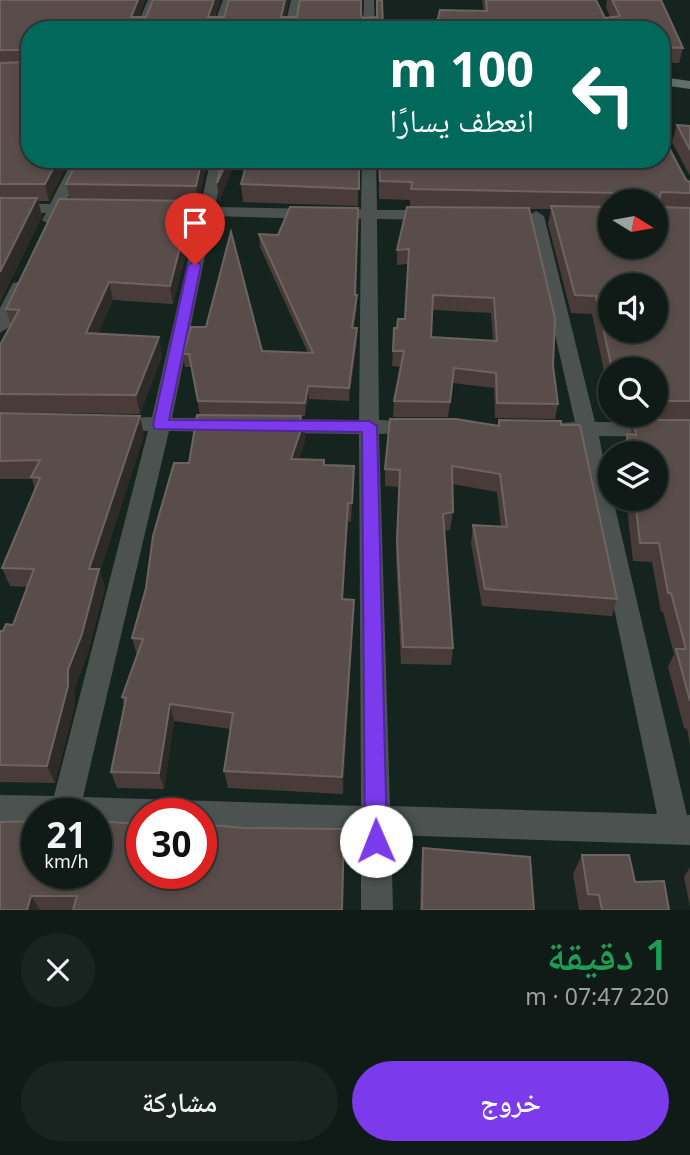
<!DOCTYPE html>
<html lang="ar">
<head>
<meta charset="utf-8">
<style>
	:root { --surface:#101b17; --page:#192420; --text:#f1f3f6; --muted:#9ca1a1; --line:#303936; --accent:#7c3aed }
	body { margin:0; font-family:"Noto Sans","Noto Naskh Arabic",sans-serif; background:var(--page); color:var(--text); direction:rtl; height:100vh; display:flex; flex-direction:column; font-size:26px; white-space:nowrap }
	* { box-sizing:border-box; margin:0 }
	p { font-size:23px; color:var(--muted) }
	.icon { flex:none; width:38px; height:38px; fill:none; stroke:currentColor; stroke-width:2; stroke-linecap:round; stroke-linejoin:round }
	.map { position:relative; height:910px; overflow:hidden; direction:ltr }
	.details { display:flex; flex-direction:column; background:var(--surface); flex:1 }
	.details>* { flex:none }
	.banner { position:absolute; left:21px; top:21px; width:649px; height:147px; border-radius:28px; box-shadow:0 4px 10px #0003,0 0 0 2px var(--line); direction:rtl; background:#00695c; color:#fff; overflow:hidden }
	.needle { width:46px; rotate:101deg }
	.buttons { position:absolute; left:598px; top:189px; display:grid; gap:14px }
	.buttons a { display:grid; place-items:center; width:70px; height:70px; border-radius:50%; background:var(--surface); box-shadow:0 4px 10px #0003,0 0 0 2px var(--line); font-size:35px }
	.speed { position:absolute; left:21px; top:798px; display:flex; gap:14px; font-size:35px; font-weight:700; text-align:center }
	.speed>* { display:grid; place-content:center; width:91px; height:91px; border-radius:50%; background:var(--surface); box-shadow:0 4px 10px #0003,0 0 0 2px var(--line); line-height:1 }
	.speed small { font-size:18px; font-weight:400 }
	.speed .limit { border:10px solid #d22; background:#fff; color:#111 }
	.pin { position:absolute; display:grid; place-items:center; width:60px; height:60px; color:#fff; margin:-72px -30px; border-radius:50% 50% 50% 0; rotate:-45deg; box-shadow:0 0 7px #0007 }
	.pin .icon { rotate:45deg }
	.me { position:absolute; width:77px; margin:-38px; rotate:359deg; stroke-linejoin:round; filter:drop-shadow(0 0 5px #0008) }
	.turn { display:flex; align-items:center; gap:24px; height:147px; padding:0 21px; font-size:32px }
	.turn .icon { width:91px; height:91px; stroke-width:2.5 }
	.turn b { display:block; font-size:49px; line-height:60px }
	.round { display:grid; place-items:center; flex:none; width:74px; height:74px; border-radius:37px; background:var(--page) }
	.head { display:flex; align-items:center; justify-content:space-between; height:119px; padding:0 21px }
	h1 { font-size:42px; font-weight:600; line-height:52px; color:#1e9e55 }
	.primary-button { display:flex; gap:14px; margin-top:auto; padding:14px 21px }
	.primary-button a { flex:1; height:80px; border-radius:42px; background:var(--accent); color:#fff; font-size:28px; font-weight:600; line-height:80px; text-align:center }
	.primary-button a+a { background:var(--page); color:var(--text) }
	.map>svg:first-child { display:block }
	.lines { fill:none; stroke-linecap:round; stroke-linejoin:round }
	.street { fill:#4b524f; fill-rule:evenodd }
	.secondary { fill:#626e6a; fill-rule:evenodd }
	.wall { fill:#493b39; fill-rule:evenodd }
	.shaded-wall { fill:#2e2a27 }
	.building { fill:#594d4b; stroke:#6d6462; stroke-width:2; fill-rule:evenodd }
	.route { fill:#7c3aed; stroke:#51269a; stroke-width:2 }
</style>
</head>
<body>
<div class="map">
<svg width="690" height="910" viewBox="0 0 690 910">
	<rect width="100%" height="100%" fill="#15241f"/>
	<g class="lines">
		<g class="street">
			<path d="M148 0H158L147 30H135Z"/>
			<path d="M223 0H233L224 30H212Z"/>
			<path d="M291 0H301L296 30H284Z"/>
			<path d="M364 0H374L375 30H363Z"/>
			<path d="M73 159H87L65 204 89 206 92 209 89 212 61 213 56 223 50 225 42 220 46 213H0V203L50 204Z"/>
			<path d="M211 159H225L215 207 315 209 323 214 315 219 213 216 172 418H222L229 420 232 425 229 430 222 432 169 431 83 797 361 806 359 434 276 433 269 431 266 426 269 421 276 419 359 420 361 219 349 217 346 214 349 211 361 209 362 159H376L377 210H434L442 215 434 220 377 219 379 420 425 422 428 427 425 432 379 434 390 806 657 814 578 436 545 434 542 429 545 424 575 422 528 216 536 211 544 216 595 422 690 423V437L599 436 611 499H613L687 815H690V845L391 835 393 910H361V834L201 829V814H142V828L96 826V814H37V824L0 823V795L54 796 148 431 108 429 105 424 108 419 152 417 198 216 188 214 185 211 188 208 200 207Z"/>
			<path d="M19 282 28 287 9 327 0 333V308L13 283Z"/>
		</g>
		<path class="secondary" d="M662 77 690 81V89L662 85Z"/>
	</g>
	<g class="wall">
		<path d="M0 0H145L139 17H146L153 0H220L215 17H224L289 0 285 17 361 15 363 18 377 17 382 0 383 30H30V159H70L49 201H38L42 216 0 302Z"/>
		<path d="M482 0H596L605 18 610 17 606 7 607 0H661L683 48 679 63 662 62V30L484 11Z"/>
		<path d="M677 125 690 126V176L672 142Z"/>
		<path d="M664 138 686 180 690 182V745L687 729 684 728 668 667 674 654 663 612H661L652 562 633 561 626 499H656V453H621L627 434 630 435 634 420H660H626V415H656V369H611V405L592 314 571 313 548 224 551 209H529L558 404 555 419 495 418 494 388 453 383 448 417H393L394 401 401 367 392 366 394 328H397L405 319 408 264 397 265V250L410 207V200L379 199V159H662ZM611 201H656L611 247ZM432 310 491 313 493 341 431 337Z"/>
		<path d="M78 159H208L198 203H193L195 219 173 304 113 300 98 333 162 356 140 414 0 412V345L11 325 6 309 70 199 66 184Z"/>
		<path d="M222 159H359L358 206 243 202 241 184 244 171 233 168 219 200 217 183Z"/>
		<path d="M259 234 355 295 357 308 354 328 357 341 349 401 309 399 305 416 200 415 191 367H185L183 354 262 351 308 353 260 247Z"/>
		<path d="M0 413 144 435 100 571 105 588 88 652 75 688V704L55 783 0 782V631H3L13 625 27 587 10 586 2 568 35 490 32 479H0Z"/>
		<path d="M301 416V421H304L305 440 299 459 324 465 354 466 351 522 348 521 343 599 354 600 343 794 228 788 224 771 231 729 174 721 164 789 117 788 111 772 124 705 122 697 137 655 132 638 189 463Z"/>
		<path d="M499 420 561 425 617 599 612 616 482 606 471 543 473 525 501 527 497 492 452 484 453 512 450 530 445 531 453 648 451 665 401 664 396 557 399 487 385 486V469L498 426Z"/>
		<path d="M0 822 344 846 342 910H0Z"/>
		<path d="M423 848 534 910H420L421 867Z"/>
		<path d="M582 855 635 882 669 910H579L573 874Z"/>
		<path d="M690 867V907L684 877Z"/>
	</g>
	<g class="shaded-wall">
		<path d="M138 0H145L134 30 131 17Z"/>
		<path d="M214 0H220L210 30 208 17Z"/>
		<path d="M285 0H289L282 30 281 17Z"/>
		<path d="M58 159H70L49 201 45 184Z"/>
		<path d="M202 159H208L198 203 196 186Z"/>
		<path d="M228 159H233V168L219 200 217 183Z"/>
		<path d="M37 198 42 216 0 302V272Z"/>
		<path d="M192 201 195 219 173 304 170 286Z"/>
		<path d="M109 282 113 300 90 351 86 333Z"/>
		<path d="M357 295V308L352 341V328Z"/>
		<path d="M357 328V341L349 401V388Z"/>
		<path d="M159 337 162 356 140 414 136 395Z"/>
		<path d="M308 386 309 399 305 416V403Z"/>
		<path d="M140 416 144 435 100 571 105 588 88 652 75 688V704L55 783 47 766 89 569Z"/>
		<path d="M301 416V429L304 421 305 440 293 478 291 459Z"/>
		<path d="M354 466V485L351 522 352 503Z"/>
		<path d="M348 503V521L342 618V599Z"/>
		<path d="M354 600 353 618 343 794 342 777Z"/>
		<path d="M170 704 174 721 164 789 159 773Z"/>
		<path d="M31 896 40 910H27Z"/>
	</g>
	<g class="building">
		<path d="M0 0H138L131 17H146L153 0H214L208 17H224L229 0H285L281 17H297L300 0H361V15L363 18 377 17V0H382L383 27H359V30H30V159H58L45 184H0V63L28 62 29 53 26 50H0Z"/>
		<path d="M486 0H596L605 18 620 16 612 0H661L683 48 662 47V30H435L440 10 487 11Z"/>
		<path d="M662 124H664V138L686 180 690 182V193L661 192 658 204 661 207 690 208V401H656V369H612L596 296 575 295 551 206 611 207V247H656V201H617V193L411 189 412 182 380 181 379 159H662ZM611 285H656V331H611Z"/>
		<path d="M677 125 690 126V150Z"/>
		<path d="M78 159H202L196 186 66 184Z"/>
		<path d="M222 159H228L217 183Z"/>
		<path d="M248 159H359V189L241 184Z"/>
		<path d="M0 198H37L0 272Z"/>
		<path d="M59 199 192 201 170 286 109 282 86 333 159 337 136 395 0 394V345L19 310 6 309Z"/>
		<path d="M290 207 358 208 355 295H357L352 328H357L349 388 308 386 305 403 198 401 189 354H183L191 327H206L231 232 262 351 313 353 259 234 278 235Z"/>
		<path d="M407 207 529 208 555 318 553 366 558 404 497 403 496 373 454 368 450 402 394 401 404 351H393L394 328H397L398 319H405L409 249 397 250ZM433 295 494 298 497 341 431 337Z"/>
		<path d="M0 413 140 416 89 569H99L82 634 68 670V686L47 766 0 765V631H3L6 624 13 625 34 569 2 568 40 478 31 477 40 460 0 461Z"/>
		<path d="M197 415 301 416 300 421H304L291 459 324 460V465L354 466 352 503H348L342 599 354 600 342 777 224 771 233 713 170 704 159 773 111 772 126 698 122 697 143 639 132 638 146 588 153 536 174 463H189Z"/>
		<path d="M390 419H456L499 426V420L561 421V425H580L617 599 485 589 473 525 507 527 500 474 452 466 453 512 443 514 453 648 403 647 397 540 400 470 385 469Z"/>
		<path d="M634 420H690V701L676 649H686L671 593H668L659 543H640L635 499H656V453H629L627 434 636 435Z"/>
		<path d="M37 821V873H96V821L142 824V873H201V824L243 828 344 829 342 910H73L77 896H31L27 910H0V822Z"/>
		<path d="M423 848 530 857 534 910H422Z"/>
		<path d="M582 855H629L635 882 664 881 669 910H602L599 895 588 894Z"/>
	</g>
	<path class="route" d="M195 261 201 265 169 420 369 421 377 426 387 841 384 849 376 853 368 849 365 841 362 432 155 429 153 425 188 265Z"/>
</svg>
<div class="buttons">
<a><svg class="needle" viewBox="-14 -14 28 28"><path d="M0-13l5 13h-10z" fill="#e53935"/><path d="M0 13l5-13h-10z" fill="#9ca1a1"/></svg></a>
<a><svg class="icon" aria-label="sound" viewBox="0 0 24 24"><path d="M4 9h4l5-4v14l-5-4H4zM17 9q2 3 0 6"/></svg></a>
<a><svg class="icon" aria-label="search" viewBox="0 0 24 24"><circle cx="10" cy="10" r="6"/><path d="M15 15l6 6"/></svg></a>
<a><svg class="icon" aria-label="layers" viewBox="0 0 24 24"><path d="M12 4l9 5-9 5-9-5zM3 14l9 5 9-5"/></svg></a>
</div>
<div class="speed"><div>21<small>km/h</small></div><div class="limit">30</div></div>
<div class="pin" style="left:195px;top:265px;background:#d93025"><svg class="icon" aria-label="arrive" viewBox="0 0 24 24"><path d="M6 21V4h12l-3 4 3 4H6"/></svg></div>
<svg class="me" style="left:376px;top:841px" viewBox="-20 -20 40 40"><circle r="19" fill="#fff"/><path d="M0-13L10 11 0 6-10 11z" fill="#7c3aed"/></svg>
<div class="banner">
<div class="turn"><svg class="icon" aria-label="left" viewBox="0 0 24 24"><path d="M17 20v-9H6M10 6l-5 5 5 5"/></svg><div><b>100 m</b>انعطف يسارًا</div></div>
</div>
</div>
<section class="details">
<div class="head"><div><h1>1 دقيقة</h1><p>220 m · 07:47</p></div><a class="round"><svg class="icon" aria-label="close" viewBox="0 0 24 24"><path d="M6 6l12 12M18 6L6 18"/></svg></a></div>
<div class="primary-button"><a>خروج</a><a>مشاركة</a></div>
</section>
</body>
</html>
